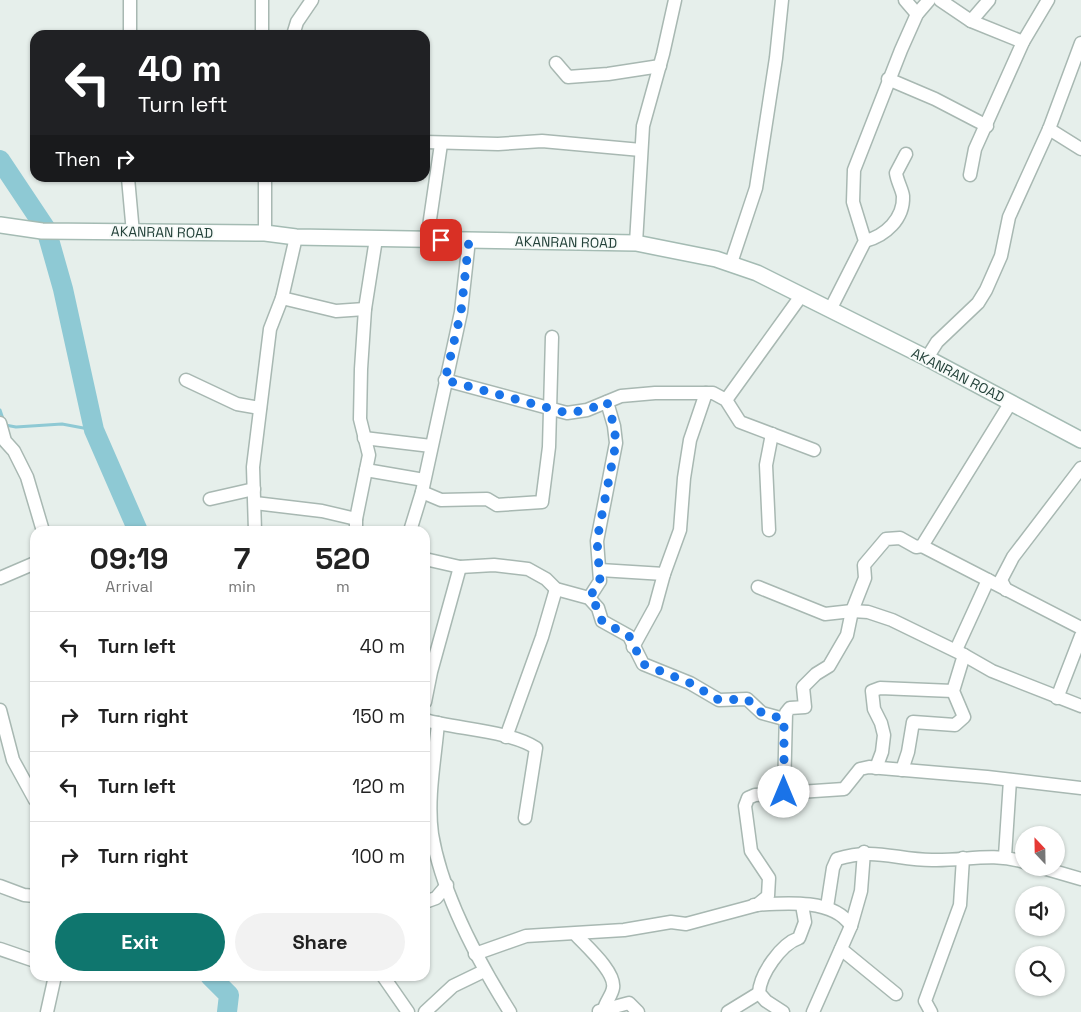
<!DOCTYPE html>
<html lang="en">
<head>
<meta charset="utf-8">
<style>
	:root { --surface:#fff; --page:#f2f2f2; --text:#222; --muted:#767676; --line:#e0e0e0; --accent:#0f766e }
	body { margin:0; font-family:"Space Grotesk",sans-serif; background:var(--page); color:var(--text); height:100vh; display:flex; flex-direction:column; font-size:19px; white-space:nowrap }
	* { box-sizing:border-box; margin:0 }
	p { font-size:16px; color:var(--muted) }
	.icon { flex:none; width:28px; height:28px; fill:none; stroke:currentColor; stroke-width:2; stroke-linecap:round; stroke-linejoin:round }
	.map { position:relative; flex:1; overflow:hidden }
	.panel { position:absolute; left:30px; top:526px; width:400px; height:455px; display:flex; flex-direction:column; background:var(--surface); border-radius:15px; box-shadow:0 1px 4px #0004 }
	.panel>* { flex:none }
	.guide { position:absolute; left:30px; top:30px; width:400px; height:152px; border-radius:15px; box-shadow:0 1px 4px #0004; background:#202124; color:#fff; overflow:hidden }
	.needle { width:32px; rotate:338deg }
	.fabs { position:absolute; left:1015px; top:826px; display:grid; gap:10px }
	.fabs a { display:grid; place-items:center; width:50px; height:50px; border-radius:50%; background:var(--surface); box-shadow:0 1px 4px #0004; font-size:25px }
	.pin { position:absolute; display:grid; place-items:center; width:42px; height:42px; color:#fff; margin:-21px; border-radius:10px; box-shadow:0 2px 8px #0006 }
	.me { position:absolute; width:55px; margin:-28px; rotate:0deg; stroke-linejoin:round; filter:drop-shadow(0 0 4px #0008) }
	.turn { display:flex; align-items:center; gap:18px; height:105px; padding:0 25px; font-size:22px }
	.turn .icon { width:65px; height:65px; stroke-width:2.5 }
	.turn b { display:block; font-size:35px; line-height:42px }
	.then { display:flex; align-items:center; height:48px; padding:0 25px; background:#0003; gap:10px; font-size:19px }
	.eta { display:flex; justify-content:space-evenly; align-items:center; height:85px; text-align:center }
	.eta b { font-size:30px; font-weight:700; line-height:35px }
	.button { display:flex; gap:10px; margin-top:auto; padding:10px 25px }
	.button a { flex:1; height:58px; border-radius:30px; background:var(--accent); color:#fff; font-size:20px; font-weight:700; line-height:58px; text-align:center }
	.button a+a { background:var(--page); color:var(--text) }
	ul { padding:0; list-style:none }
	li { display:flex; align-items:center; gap:15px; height:70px; padding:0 25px; border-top:1px solid var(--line) }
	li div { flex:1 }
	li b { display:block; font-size:19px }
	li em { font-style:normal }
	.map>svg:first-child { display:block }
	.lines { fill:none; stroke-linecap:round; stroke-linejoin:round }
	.stream { stroke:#8ec9d4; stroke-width:3 }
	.river { stroke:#8ec9d4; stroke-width:20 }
	.minor-casing { stroke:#a8b8b2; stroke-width:15 }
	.secondary-casing { stroke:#a4bbb3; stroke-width:18 }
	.minor { stroke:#fff; stroke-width:12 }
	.secondary { stroke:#fff; stroke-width:15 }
	.route { stroke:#1a73e8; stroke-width:9; stroke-dasharray:0 16.2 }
	.labels { text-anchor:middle; stroke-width:4; stroke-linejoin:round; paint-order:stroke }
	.street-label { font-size:14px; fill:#24423a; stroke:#f7fbf9 }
</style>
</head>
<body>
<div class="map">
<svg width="1081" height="1012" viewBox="0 0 1081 1012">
	<rect width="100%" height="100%" fill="#e6efeb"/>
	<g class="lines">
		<g class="stream">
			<path d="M0 410 3 419"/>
			<path d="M5 425 16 427 62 424 94 430"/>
		</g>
		<g class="river">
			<path d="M0 160 46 229 63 289 94 430 138 531"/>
			<path d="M210 976 229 995 227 1012"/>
		</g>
		<defs>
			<g id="minor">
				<path d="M262 0V35"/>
				<path d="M905 0 917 14"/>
				<path d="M940 0 971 21 1023 42"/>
				<path d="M971 21 989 0"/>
				<path d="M130 35V0"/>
				<path d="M293 35 297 22 312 0"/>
				<path d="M556 63 568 77 608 74 660 66"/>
				<path d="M888 79 935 99 987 126"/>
				<path d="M1049 129 1081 149"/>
				<path d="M425 142 498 144 542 141 641 150"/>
				<path d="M970 175 975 149 1023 42 1048 0"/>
				<path d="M128 178 133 233"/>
				<path d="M265 178V233"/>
				<path d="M427 240 441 144"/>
				<path d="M865 241C885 236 904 219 903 196 902 189 897 181 896 173L906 154"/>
				<path d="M636 243 643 126 663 54 675 0"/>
				<path d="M731 263 756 188 776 58 782 0"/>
				<path d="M282 298 336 311 365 309"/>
				<path d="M830 310 865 241 853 202 854 170 901 50 917 14 929 0"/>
				<path d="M927 358 937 342 978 303 986 290 1001 256 1009 217 1049 129 1081 43"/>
				<path d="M186 380 237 404 260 408"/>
				<path d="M445 380 567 413 587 410 621 396 655 393H713L726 400 740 422 814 450"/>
				<path d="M726 400 801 296"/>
				<path d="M0 423 5 441 14 451 27 477 43 531"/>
				<path d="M364 438 431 446"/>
				<path d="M366 470 424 480"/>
				<path d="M422 492 441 500 487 499 497 505 542 502 549 447 552 337"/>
				<path d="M210 499 254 489"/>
				<path d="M255 503 322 511 356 519"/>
				<path d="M769 530 766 465 772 434"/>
				<path d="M255 531 253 467 270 329 282 298 296 237"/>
				<path d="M356 531V519L369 455 360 419 361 369 365 309 376 239"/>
				<path d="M410 531 422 492 461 312 469 240"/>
				<path d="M922 546 1081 628"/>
				<path d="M425 559 460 567 494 565 528 569 546 579 556 589 589 598 598 608 602 621 629 636 643 664 690 683 719 700 747 699 762 713 784 719"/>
				<path d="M600 570 664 574"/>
				<path d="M0 578 35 563"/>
				<path d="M758 587 825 614 852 611 868 612 892 620 964 655 992 671 1081 706"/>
				<path d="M1006 590 1001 580 1013 557 1081 468"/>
				<path d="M589 598 600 581 597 541 616 443 614 426 607 402"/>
				<path d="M633 647 655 607 664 574 680 530 684 478 690 440 706 393"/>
				<path d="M956 650 988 580"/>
				<path d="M1057 698 1081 636"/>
				<path d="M425 702 431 672 460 567"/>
				<path d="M0 710 13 760 35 800"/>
				<path d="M425 720C456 729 511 731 536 748L525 818"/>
				<path d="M438 723C435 759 427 798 432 834 442 894 478 961 510 1012"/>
				<path d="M506 737 542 637 556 589"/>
				<path d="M876 768 882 752 884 735 881 723 874 709 872 691 880 688 953 691"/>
				<path d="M902 770 908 752 913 722 955 725 964 717 953 691 964 655"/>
				<path d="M784 792 786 713 790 708 805 707 803 687 816 674 829 666 847 635 852 611 865 578 864 565 886 539 900 538 916 547 922 546 1011 402"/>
				<path d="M1005 856 1010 780"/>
				<path d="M1043 868 1081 879"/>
				<path d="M0 886 24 895 35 896"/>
				<path d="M425 902 436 898 447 885"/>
				<path d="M754 905C783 903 834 898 851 926"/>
				<path d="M827 907 833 868 837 859C875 847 896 860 932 860 965 861 992 852 1024 862"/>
				<path d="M576 935C586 946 616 972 613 988 612 995 606 1001 604 1009"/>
				<path d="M0 949 35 961"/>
				<path d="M841 949 896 994"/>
				<path d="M475 954 526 936 624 930 671 922 686 924 757 905 768 896 769 878 751 851 745 806 748 798 755 795 844 789 860 769 869 767 987 777 1081 788"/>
				<path d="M383 976 408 1012"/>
				<path d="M599 1011 629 1003 638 1012"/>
				<path d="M47 1012 55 976"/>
				<path d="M425 1012 453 986 484 971"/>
				<path d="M728 1012 759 993"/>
				<path d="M783 1012 766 1001 759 993C760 974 781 944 799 938L805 922 802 905"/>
				<path d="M813 1012 851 926 861 891 864 852"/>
				<path d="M931 1012 925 1001 960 905 963 858"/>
			</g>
			<path id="secondary" d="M0 225 42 231 265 233 296 237 636 243 716 259 757 273 927 358 1081 440"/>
		</defs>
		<use href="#minor" class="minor-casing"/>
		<use href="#secondary" class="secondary-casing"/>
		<use href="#minor" class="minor"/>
		<use href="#secondary" class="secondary"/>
	</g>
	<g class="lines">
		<path class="route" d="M441 240H469L461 312 445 380 567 413 587 410 607 402 614 426 616 443 597 540 600 581 589 598 598 608 602 621 629 636 643 664 690 683 719 700 747 699 762 713 784 719V792"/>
	</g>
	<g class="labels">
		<g class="street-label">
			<text transform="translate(162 232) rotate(1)" y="5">AKANRAN ROAD</text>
			<text transform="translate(566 242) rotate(1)" y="5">AKANRAN ROAD</text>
			<text transform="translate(958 375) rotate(27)" y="5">AKANRAN ROAD</text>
		</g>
	</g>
</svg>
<div class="fabs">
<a><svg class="needle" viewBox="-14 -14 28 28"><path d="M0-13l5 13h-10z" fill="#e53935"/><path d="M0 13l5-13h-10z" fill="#767676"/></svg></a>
<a><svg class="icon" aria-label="sound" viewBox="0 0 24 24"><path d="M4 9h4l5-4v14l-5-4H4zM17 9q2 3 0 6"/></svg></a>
<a><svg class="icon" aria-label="search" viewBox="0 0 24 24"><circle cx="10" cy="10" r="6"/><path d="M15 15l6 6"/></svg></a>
</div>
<div class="pin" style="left:441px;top:240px;background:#d93025"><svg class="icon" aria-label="arrive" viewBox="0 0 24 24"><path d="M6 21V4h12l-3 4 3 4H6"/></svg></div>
<svg class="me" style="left:784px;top:792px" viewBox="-20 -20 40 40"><circle r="19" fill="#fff"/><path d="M0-13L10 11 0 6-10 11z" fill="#1a73e8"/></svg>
<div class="guide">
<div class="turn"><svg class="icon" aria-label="left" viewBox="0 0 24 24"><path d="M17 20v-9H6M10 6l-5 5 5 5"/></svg><div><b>40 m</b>Turn left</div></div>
<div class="then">Then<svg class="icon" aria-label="right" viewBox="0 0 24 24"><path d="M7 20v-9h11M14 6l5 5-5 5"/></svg></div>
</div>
<section class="panel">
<div class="eta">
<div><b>09:19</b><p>Arrival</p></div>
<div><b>7</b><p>min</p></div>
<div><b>520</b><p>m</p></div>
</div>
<ul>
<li><svg class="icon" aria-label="left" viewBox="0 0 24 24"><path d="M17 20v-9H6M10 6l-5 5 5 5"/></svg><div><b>Turn left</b></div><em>40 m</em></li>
<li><svg class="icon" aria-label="right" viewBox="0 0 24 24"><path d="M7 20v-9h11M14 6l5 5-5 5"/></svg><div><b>Turn right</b></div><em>150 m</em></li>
<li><svg class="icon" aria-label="left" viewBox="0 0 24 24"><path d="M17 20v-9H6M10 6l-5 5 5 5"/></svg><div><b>Turn left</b></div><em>120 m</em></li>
<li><svg class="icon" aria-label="right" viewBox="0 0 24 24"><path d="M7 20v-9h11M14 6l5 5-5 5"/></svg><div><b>Turn right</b></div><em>100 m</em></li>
</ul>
<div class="button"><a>Exit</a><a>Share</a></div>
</section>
</div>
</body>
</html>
